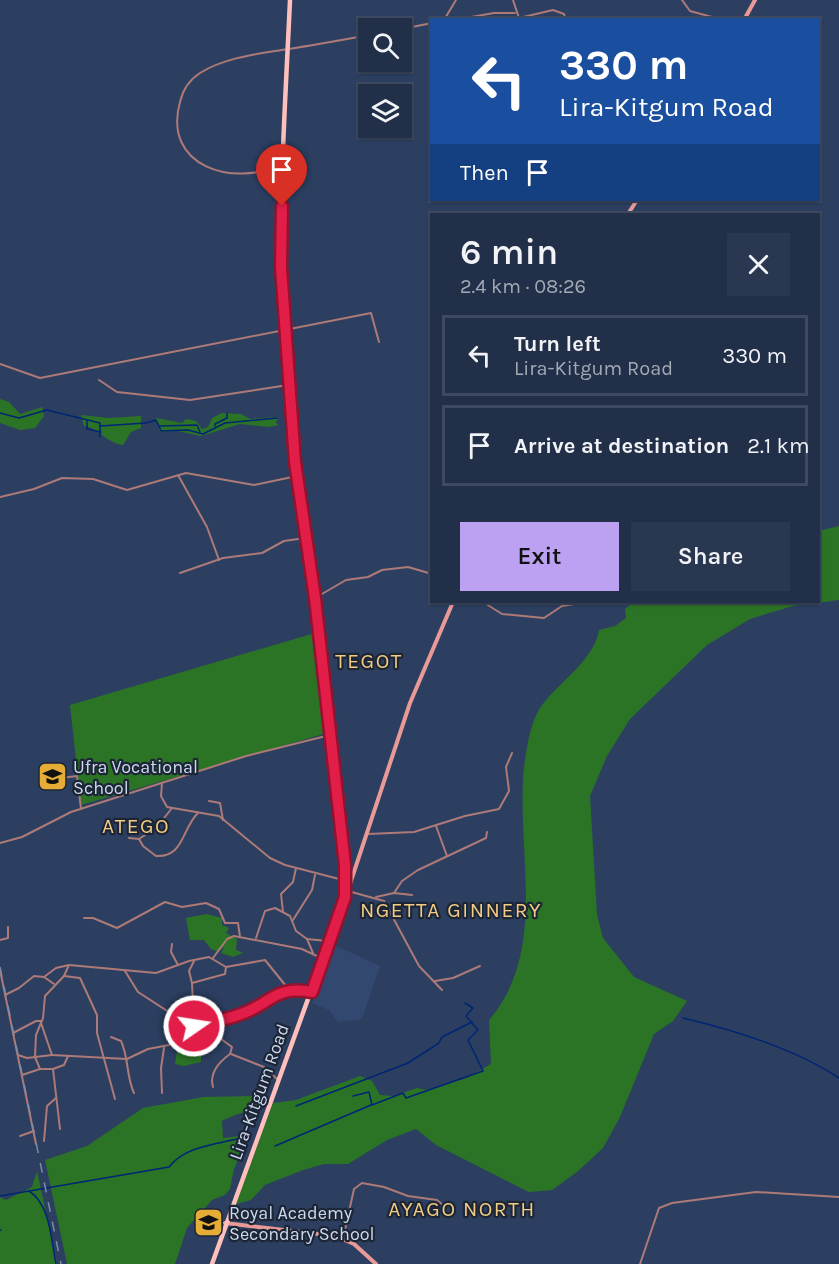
<!DOCTYPE html>
<html lang="en">
<head>
<meta charset="utf-8">
<style>
	:root { --surface:#212f49; --page:#293750; --text:#f1f3f6; --muted:#a2a9b4; --line:#3e4a61; --accent:#bca0f2 }
	body { margin:0; font-family:Karla,sans-serif; background:var(--page); color:var(--text); height:100vh; display:flex; flex-direction:column; font-size:22px; white-space:nowrap }
	* { box-sizing:border-box; margin:0 }
	p { font-size:20px; color:var(--muted) }
	.icon { flex:none; width:33px; height:33px; fill:none; stroke:currentColor; stroke-width:2; stroke-linecap:round; stroke-linejoin:round }
	.map { position:relative; flex:1; overflow:hidden }
	.details { position:absolute; left:430px; top:213px; width:390px; height:390px; display:flex; flex-direction:column; background:var(--surface); border-radius:0px; box-shadow:0 2px 4px #0004,0 0 0 2px var(--line) }
	.details>* { flex:none }
	.hud { position:absolute; left:430px; top:18px; width:390px; height:183px; border-radius:0px; box-shadow:0 2px 4px #0004,0 0 0 2px var(--line); background:#1a4fa0; color:#fff; overflow:hidden }
	.controls { position:absolute; left:358px; top:18px; display:grid; gap:12px }
	.controls a { display:grid; place-items:center; width:54px; height:54px; border-radius:0px; background:var(--surface); box-shadow:0 2px 4px #0004,0 0 0 2px var(--line); font-size:30px }
	.pin { position:absolute; display:grid; place-items:center; width:51px; height:51px; color:#fff; margin:-62px -26px; border-radius:50% 50% 50% 0; rotate:-45deg; box-shadow:0 0 6px #0007 }
	.pin .icon { rotate:45deg }
	.me { position:absolute; width:66px; margin:-33px; rotate:77deg; stroke-linejoin:round; filter:drop-shadow(0 0 4px #0008) }
	.turn { display:flex; align-items:center; gap:21px; height:126px; padding:0 30px; font-size:27px }
	.turn .icon { width:78px; height:78px; stroke-width:2.5 }
	.turn b { display:block; font-size:42px; line-height:51px }
	.then { display:flex; align-items:center; height:57px; padding:0 30px; background:#0003; gap:12px; font-size:22px }
	.round { display:grid; place-items:center; flex:none; width:63px; height:63px; border-radius:0px; background:var(--page) }
	.headline { display:flex; align-items:center; justify-content:space-between; height:102px; padding:0 30px }
	h1 { font-size:36px; font-weight:600; line-height:45px }
	.cta { display:flex; gap:12px; margin-top:auto; padding:12px 30px }
	.cta a { flex:1; height:69px; border-radius:0px; background:var(--accent); color:#111; font-size:24px; font-weight:600; line-height:69px; text-align:center }
	.cta a+a { background:var(--page); color:var(--text) }
	ul { padding:0; list-style:none }
	li { display:flex; align-items:center; gap:18px; height:81px; margin:0 12px 9px; padding:0 18px; border:3px solid var(--line); border-radius:0px }
	li div { flex:1 }
	li b { display:block; font-size:22px }
	li em { font-style:normal }
	.map>svg:first-child { display:block }
	.built { fill:#334870 }
	.green { fill:#2b7426 }
	.lines { fill:none; stroke-linecap:round; stroke-linejoin:round }
	.stream { stroke:#002575; stroke-width:1.5 }
	.street { stroke:#ad7a77; stroke-width:2 }
	.secondary { stroke:#ea9a96; stroke-width:4 }
	.primary { stroke:#ffc0bc; stroke-width:4.5 }
	.rail { stroke:#7c8ca7; stroke-width:1.5; stroke-dasharray:10 10; stroke-linecap:butt }
	.route-casing { stroke:#92132f; stroke-width:15 }
	.route { stroke:#e11d48; stroke-width:10 }
	.labels { text-anchor:middle; stroke-width:4.5; stroke-linejoin:round; paint-order:stroke }
	.poi-label { font-size:18px; fill:#cdd9ee; stroke:#1d2636; text-anchor:start }
	.street-label { font-size:18px; fill:#cdd9ee; stroke:#1d2636 }
	.quarter-label { font-size:21px; letter-spacing:1.5px; fill:#f2cb84; stroke:#1d2636 }
</style>
</head>
<body>
<div class="map">
<svg width="839" height="1264" viewBox="0 0 839 1264">
	<rect width="100%" height="100%" fill="#2c3f61"/>
	<path class="built" d="M334 945 380 966 362 1019 338 1022 329 1010 312 1003Z"/>
	<g class="green">
		<path d="M0 399 9 402 20 414 42 407 44 416 35 428 20 430 0 423Z"/>
		<path d="M222 413 241 414 250 419 278 417 276 423 279 425 269 427 240 424 201 436 177 431 160 432 156 418 182 423 186 419 196 421 202 429 208 427 212 418Z"/>
		<path d="M81 415 109 418 141 416V428L131 432 123 445C104 442 100 428 84 426Z"/>
		<path d="M839 526V600L793 606 750 619 707 645 630 719 607 756 590 796 597 915 603 938 634 977 687 1001 673 1021 654 1034 620 1117 603 1148 577 1172 552 1190 529 1192 436 1145 416 1129 387 1140 348 1164H324L303 1170 265 1185 251 1200 236 1204 273 1103 296 1100 360 1076 372 1081 380 1095 393 1096 417 1088 426 1090 467 1078 491 1064 489 1020C555 943 508 833 528 742 530 732 534 717 540 708 558 682 594 661 599 630L615 626 626 618 625 609 633 602H819V531Z"/>
		<path d="M315 633 327 733 81 805 70 705Z"/>
		<path d="M207 914 222 918V925L229 928 226 933 237 939 236 950 243 953 233 957 221 953 225 946 218 952 211 949 204 940H190L186 918Z"/>
		<path d="M201 1034V1062L184 1066 175 1064 178 1045 189 1046V1039L194 1041V1035Z"/>
		<path d="M258 1096 265 1100C255 1112 235 1113 222 1121L223 1138 248 1135 234 1169 230 1189 225 1195 212 1200 187 1228 175 1264H67L45 1160 87 1146 143 1108 203 1097Z"/>
		<path d="M37 1171 57 1264H0V1197L6 1200 32 1187Z"/>
	</g>
	<g class="lines">
		<g class="stream">
			<path d="M0 413 19 418 47 410 100 423V426L146 423 156 420 159 426 197 425 200 432"/>
			<path d="M87 421V429L101 432"/>
			<path d="M100 426V437"/>
			<path d="M159 426 161 431 188 430 203 434 225 423 277 418"/>
			<path d="M215 426V424L227 418V413"/>
			<path d="M683 1018C734 1030 795 1049 839 1078"/>
			<path d="M353 1096 369 1092 372 1105 403 1093 406 1098 483 1071 468 1040 478 1030 466 1016 473 1008 465 1003"/>
			<path d="M296 1106 408 1063 439 1043 442 1037 472 1022"/>
			<path d="M275 1146 371 1105"/>
			<path d="M29 1191C51 1205 51 1241 56 1264"/>
			<path d="M0 1196 169 1167C186 1145 220 1144 245 1137"/>
			<path d="M0 1230H1"/>
		</g>
		<g class="street">
			<path d="M513 0 519 18 553 10 564 14 566 20"/>
			<path d="M682 0 690 11 723 20"/>
			<path d="M444 20 456 0"/>
			<path d="M454 20 494 13H515"/>
			<path d="M402 29 432 23"/>
			<path d="M282 164C234 188 162 167 180 102 183 89 189 80 200 73 226 57 258 54 288 49 315 45 342 40 369 35"/>
			<path d="M0 364 40 378 371 313 379 342"/>
			<path d="M99 380 117 392 190 400 288 385"/>
			<path d="M178 475 207 527 219 560"/>
			<path d="M0 497 34 489 62 478 93 479 127 490 186 473 254 485 297 476"/>
			<path d="M180 573 223 558 262 553 284 541 305 538"/>
			<path d="M315 598 346 580 368 577 382 570 408 567 432 574"/>
			<path d="M483 602 502 614 544 618 562 606 586 602"/>
			<path d="M53 779 77 776 81 809"/>
			<path d="M162 783 161 796 167 807 219 816 270 858 285 865 343 880"/>
			<path d="M209 801 220 803 223 820"/>
			<path d="M436 826 447 856"/>
			<path d="M368 834 414 832 465 816 499 809 509 791 506 767 512 753"/>
			<path d="M129 838 139 839 157 827 172 808"/>
			<path d="M139 839 143 846 156 856C184 858 182 828 198 813"/>
			<path d="M0 843 22 837 71 812 246 756 330 735"/>
			<path d="M348 891 384 901 419 966 442 990"/>
			<path d="M394 893 402 881 418 870 486 838 487 832"/>
			<path d="M376 897 394 893 412 895"/>
			<path d="M283 912 281 894 293 882 296 868"/>
			<path d="M84 918H93L117 928 165 902 182 907 206 903 219 909 225 923H238L240 937"/>
			<path d="M293 920 312 890 315 875"/>
			<path d="M256 938 265 911 275 908 290 916 296 931 307 939 313 953"/>
			<path d="M307 939 327 941"/>
			<path d="M0 940 8 938V927"/>
			<path d="M172 944 171 952 178 965"/>
			<path d="M213 958 227 939 234 936 302 949 321 958"/>
			<path d="M0 970 36 1144"/>
			<path d="M125 971 138 992 192 1027"/>
			<path d="M64 976 80 978 97 1015V1033L115 1099"/>
			<path d="M44 977 54 984"/>
			<path d="M435 981 453 978 480 966"/>
			<path d="M192 983 189 971 194 961"/>
			<path d="M5 995 19 988 34 976 44 977 56 968 69 965 156 973 189 961 209 957 226 967 265 960 286 986 309 992"/>
			<path d="M213 1022 221 1039 232 1047 230 1054C219 1062 209 1073 213 1087"/>
			<path d="M41 1023 52 1055 127 1059 148 1049 169 1045 194 1026 240 1015 273 995 295 989"/>
			<path d="M194 1026 192 983 225 974 226 967"/>
			<path d="M13 1033 36 1021H42"/>
			<path d="M111 1037 121 1041C129 1058 126 1076 134 1093"/>
			<path d="M231 1054 264 1067 277 1079"/>
			<path d="M18 1055 27 1058 52 1055"/>
			<path d="M40 1069 35 1057 36 1035 43 1018 45 996 64 976 68 967"/>
			<path d="M53 1069 60 1129"/>
			<path d="M22 1075 40 1069H53L64 1065 68 1056"/>
			<path d="M162 1093 161 1068 164 1048"/>
			<path d="M20 1136 34 1131"/>
			<path d="M44 1141 47 1106 56 1098"/>
			<path d="M343 1239 354 1189 362 1183 384 1187 408 1196 437 1200 445 1207"/>
			<path d="M640 1264 659 1208 672 1203 756 1192 839 1197"/>
		</g>
		<g class="secondary">
			<path d="M744 20 755 0"/>
			<path d="M628 214 637 200"/>
			<path d="M346 896 410 703 453 602"/>
			<path d="M225 1223 335 1236 354 1244 376 1264"/>
		</g>
		<path class="primary" d="M212 1264 345 897V865C334 775 326 685 314 595 300 486 283 377 281 267 280 178 286 89 290 0"/>
		<path class="rail" d="M0 967 61 1264"/>
	</g>
	<g class="lines">
		<defs>
			<path id="route" d="M194 1026C210 1022 226 1020 241 1014 271 1004 274 985 312 992L345 897V865L315 598 295 462 281 267 282 206"/>
		</defs>
		<use href="#route" class="route-casing"/>
		<use href="#route" class="route"/>
	</g>
	<defs>
		<symbol id="school-square" viewBox="-11 -11 22 22"><rect x="-9" y="-9" width="18" height="18" rx="4" fill="#e5ad35" stroke="#1d2636"/><path d="M0-5L7-2L0 1L-7-2ZM-4 1L0 2.5L4 1V4Q0 6-4 4Z" fill="#111"/></symbol>
	</defs>
	<g fill-rule="evenodd">
		<use href="#school-square" x="36" y="760" width="33" height="33"/>
		<use href="#school-square" x="192" y="1206" width="33" height="33"/>
	</g>
	<g class="labels">
		<g class="poi-label">
			<text x="73" y="773">Ufra Vocational<tspan x="73" dy="21">School</tspan></text>
			<text x="229" y="1219">Royal Academy<tspan x="229" dy="21">Secondary School</tspan></text>
		</g>
		<g class="street-label">
			<text transform="translate(259 1092) rotate(-70)" y="6">Lira-Kitgum Road</text>
		</g>
		<g class="quarter-label">
			<text x="369" y="668">TEGOT</text>
			<text x="136" y="833">ATEGO</text>
			<text x="451" y="917">NGETTA GINNERY</text>
			<text x="462" y="1216">AYAGO NORTH</text>
		</g>
	</g>
</svg>
<div class="controls">
<a><svg class="icon" aria-label="search" viewBox="0 0 24 24"><circle cx="10" cy="10" r="6"/><path d="M15 15l6 6"/></svg></a>
<a><svg class="icon" aria-label="layers" viewBox="0 0 24 24"><path d="M12 4l9 5-9 5-9-5zM3 14l9 5 9-5"/></svg></a>
</div>
<div class="pin" style="left:282px;top:206px;background:#d93025"><svg class="icon" aria-label="arrive" viewBox="0 0 24 24"><path d="M6 21V4h12l-3 4 3 4H6"/></svg></div>
<svg class="me" style="left:194px;top:1026px" viewBox="-20 -20 40 40"><circle r="17" fill="#e11d48" stroke="#fff" stroke-width="3"/><path d="M0-11L8 9 0 5-8 9z" fill="#fff"/></svg>
<div class="hud">
<div class="turn"><svg class="icon" aria-label="left" viewBox="0 0 24 24"><path d="M17 20v-9H6M10 6l-5 5 5 5"/></svg><div><b>330 m</b>Lira-Kitgum Road</div></div>
<div class="then">Then<svg class="icon" aria-label="arrive" viewBox="0 0 24 24"><path d="M6 21V4h12l-3 4 3 4H6"/></svg></div>
</div>
<section class="details">
<div class="headline"><div><h1>6 min</h1><p>2.4 km · 08:26</p></div><a class="round"><svg class="icon" aria-label="close" viewBox="0 0 24 24"><path d="M6 6l12 12M18 6L6 18"/></svg></a></div>
<ul>
<li><svg class="icon" aria-label="left" viewBox="0 0 24 24"><path d="M17 20v-9H6M10 6l-5 5 5 5"/></svg><div><b>Turn left</b><p>Lira-Kitgum Road</p></div><em>330 m</em></li>
<li><svg class="icon" aria-label="arrive" viewBox="0 0 24 24"><path d="M6 21V4h12l-3 4 3 4H6"/></svg><div><b>Arrive at destination</b></div><em>2.1 km</em></li>
</ul>
<div class="cta"><a>Exit</a><a>Share</a></div>
</section>
</div>
</body>
</html>
